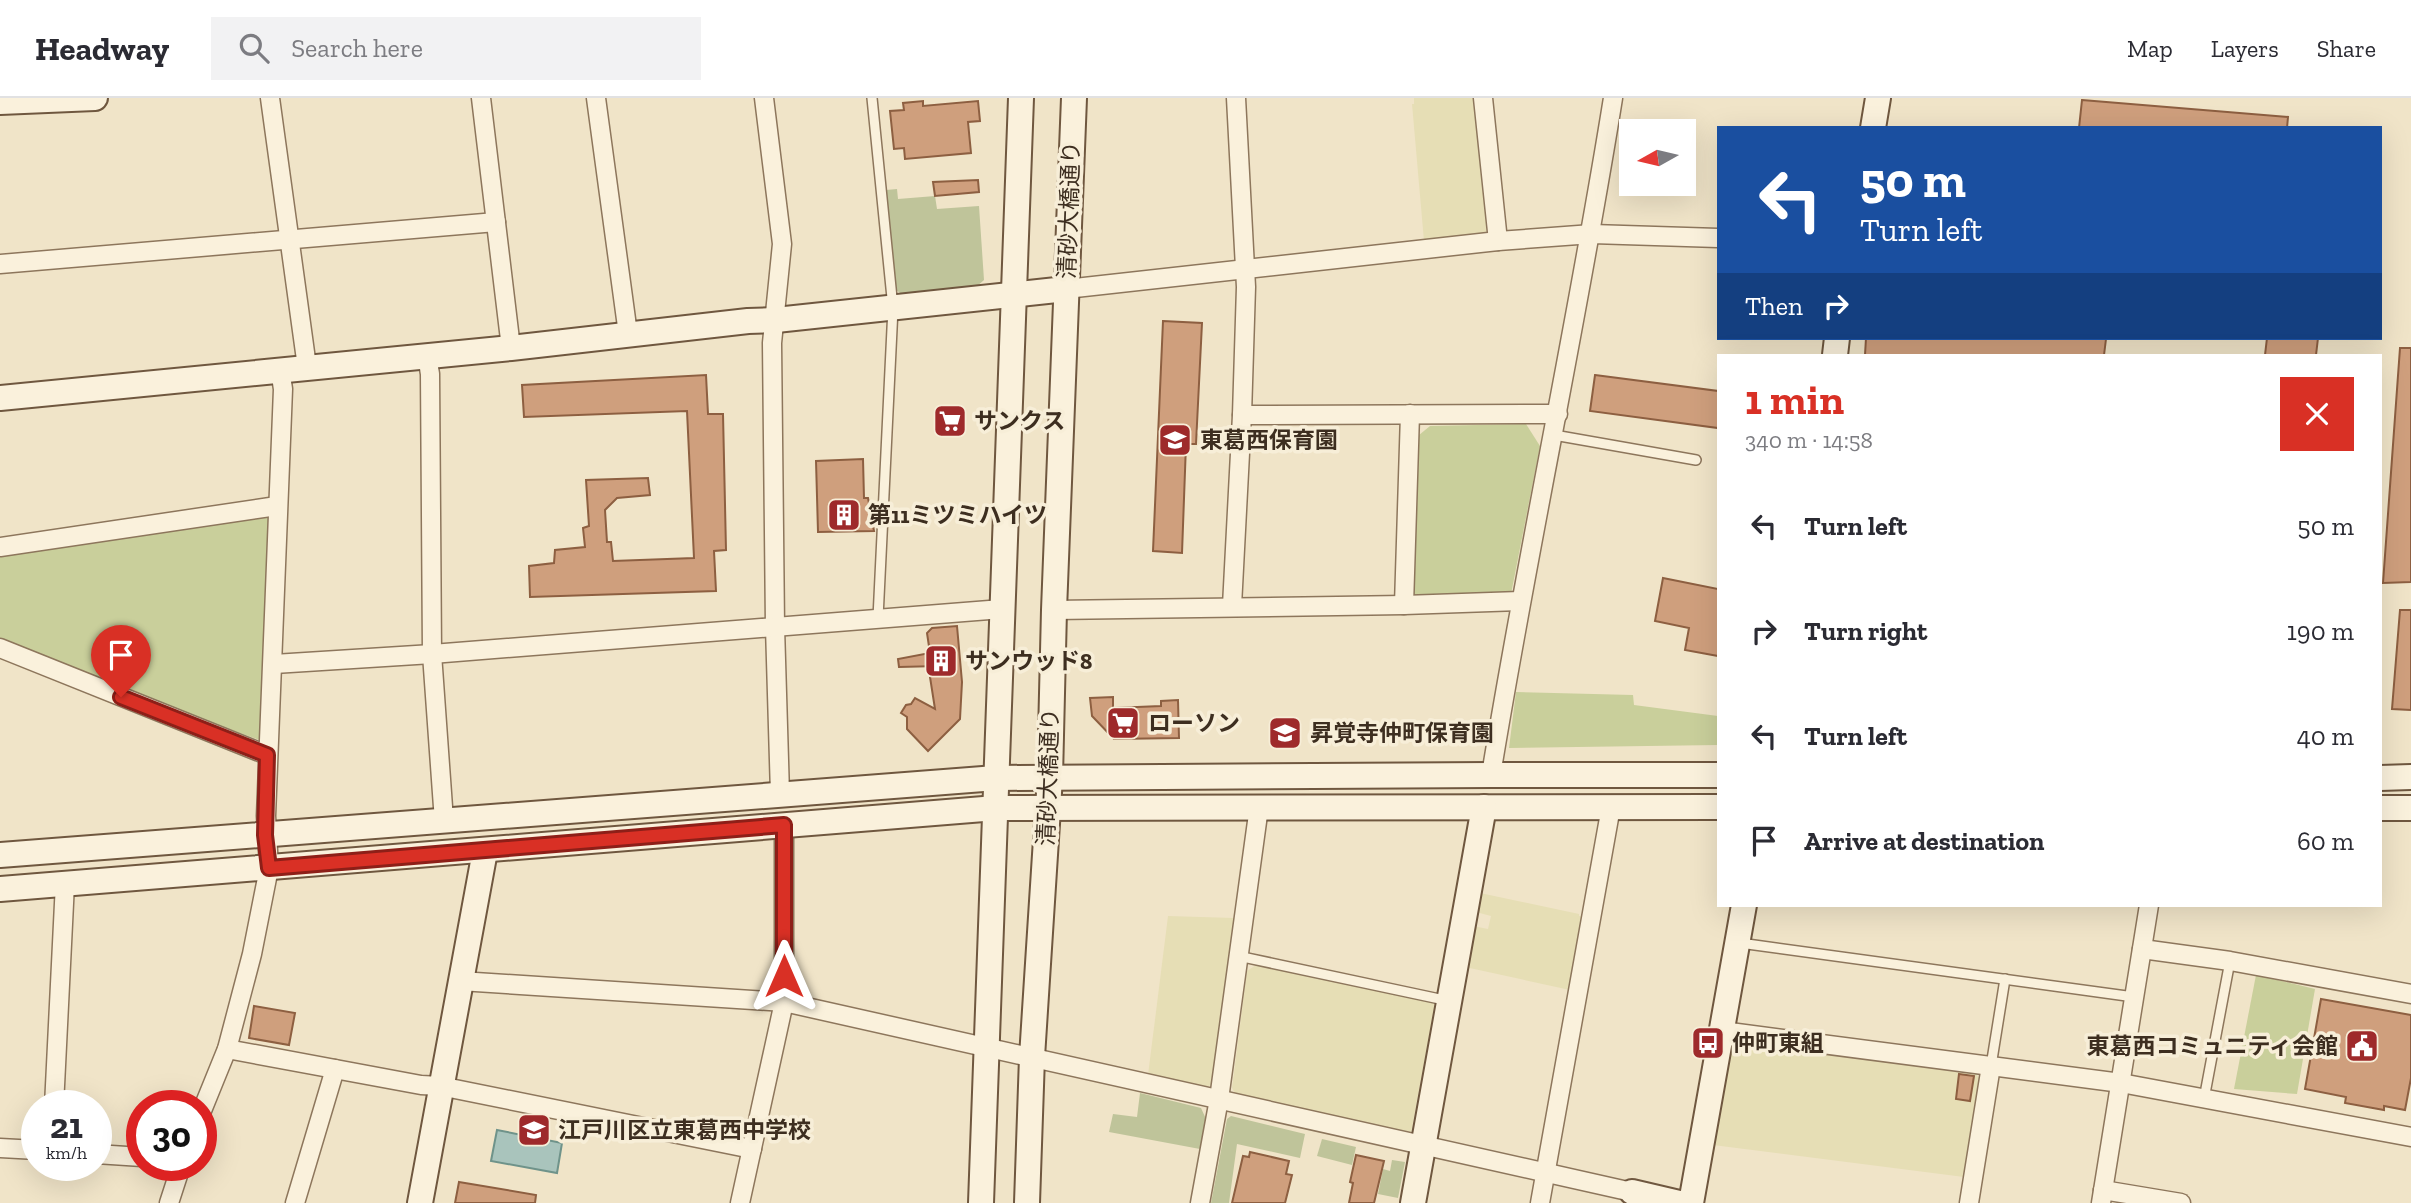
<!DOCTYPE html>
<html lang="en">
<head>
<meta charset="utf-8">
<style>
	:root { --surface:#fff; --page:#f2f2f3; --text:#2b2b33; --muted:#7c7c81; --line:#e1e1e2; --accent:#d93025 }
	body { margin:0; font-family:"Zilla Slab","Noto Sans JP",serif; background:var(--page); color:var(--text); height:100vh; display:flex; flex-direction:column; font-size:26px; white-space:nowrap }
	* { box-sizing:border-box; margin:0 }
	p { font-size:23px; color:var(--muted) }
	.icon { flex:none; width:38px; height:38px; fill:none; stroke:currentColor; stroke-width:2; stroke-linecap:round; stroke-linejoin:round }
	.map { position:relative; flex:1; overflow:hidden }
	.drawer { position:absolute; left:1717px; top:256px; width:665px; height:553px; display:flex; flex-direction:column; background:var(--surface); border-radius:0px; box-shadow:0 7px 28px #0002 }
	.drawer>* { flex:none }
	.banner { position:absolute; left:1717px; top:28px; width:665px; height:214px; border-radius:0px; box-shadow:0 7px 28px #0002; background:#1a4fa0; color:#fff; overflow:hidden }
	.needle { width:46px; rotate:262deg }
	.buttons { position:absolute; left:1619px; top:21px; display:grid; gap:14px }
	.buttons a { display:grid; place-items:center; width:77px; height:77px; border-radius:0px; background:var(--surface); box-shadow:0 7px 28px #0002; font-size:35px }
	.speed { position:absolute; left:21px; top:992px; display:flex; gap:14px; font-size:35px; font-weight:700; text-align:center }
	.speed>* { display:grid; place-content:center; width:91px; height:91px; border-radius:50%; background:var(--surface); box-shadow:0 7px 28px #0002; line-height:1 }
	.speed small { font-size:18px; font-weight:400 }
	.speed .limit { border:10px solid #d22; background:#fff; color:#111 }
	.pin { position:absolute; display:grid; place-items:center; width:60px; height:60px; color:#fff; margin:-72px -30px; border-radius:50% 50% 50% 0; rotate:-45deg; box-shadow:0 0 7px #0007 }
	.pin .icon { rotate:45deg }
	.me { position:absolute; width:77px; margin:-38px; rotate:0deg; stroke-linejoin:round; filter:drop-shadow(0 0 5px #0008) }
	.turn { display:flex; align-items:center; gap:24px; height:147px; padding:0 28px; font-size:32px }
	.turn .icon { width:91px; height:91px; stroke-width:2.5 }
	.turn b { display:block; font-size:49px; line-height:60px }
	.then { display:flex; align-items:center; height:66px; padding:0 28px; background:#0003; gap:14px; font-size:26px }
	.round { display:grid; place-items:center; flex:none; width:74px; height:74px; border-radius:0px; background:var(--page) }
	.head { display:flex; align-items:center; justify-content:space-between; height:119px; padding:0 28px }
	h1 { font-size:42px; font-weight:700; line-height:52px; color:var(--accent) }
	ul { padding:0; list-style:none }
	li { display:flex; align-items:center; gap:21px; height:105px; padding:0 28px }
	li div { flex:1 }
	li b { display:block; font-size:26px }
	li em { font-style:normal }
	header { display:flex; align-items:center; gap:42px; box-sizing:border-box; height:98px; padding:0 35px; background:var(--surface); border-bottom:2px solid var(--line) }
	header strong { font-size:33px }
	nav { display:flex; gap:38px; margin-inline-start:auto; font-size:24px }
	.search { width:490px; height:63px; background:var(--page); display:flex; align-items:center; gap:18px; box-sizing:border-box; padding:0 24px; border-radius:0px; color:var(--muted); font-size:26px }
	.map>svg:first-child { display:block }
	.farmland { fill:#e6deb5 }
	.green { fill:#c9cf9b }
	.cemetery { fill:#bfc49a }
	.water { fill:#a9c4bc; stroke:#6f938a; stroke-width:2 }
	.building { fill:#cf9f7d; stroke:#8d5f41; stroke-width:2 }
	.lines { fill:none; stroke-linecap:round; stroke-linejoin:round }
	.lane-casing { stroke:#8d765c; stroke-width:12 }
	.street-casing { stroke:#8d765c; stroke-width:21 }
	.secondary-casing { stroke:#6f573f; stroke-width:28 }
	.lane { stroke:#faf1dc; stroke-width:9 }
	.street { stroke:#faf1dc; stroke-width:18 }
	.secondary { stroke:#faf1dc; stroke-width:24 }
	.route-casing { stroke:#8d1f18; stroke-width:18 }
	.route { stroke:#d93025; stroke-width:12 }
	.labels { text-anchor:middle; stroke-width:7; stroke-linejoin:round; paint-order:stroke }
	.street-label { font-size:23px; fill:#3d2e20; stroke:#f7eed8 }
	.poi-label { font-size:23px; font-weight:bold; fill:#3d2e20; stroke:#f7eed8; text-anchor:start }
</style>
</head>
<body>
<header>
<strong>Headway</strong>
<div class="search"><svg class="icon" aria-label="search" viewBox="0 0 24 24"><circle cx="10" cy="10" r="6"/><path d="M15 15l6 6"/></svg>Search here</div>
<nav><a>Map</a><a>Layers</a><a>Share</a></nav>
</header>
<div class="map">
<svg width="2411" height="1105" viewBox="0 0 2411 1105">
	<rect width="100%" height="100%" fill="#f0e4c8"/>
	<g class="farmland">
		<path d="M1414 0H1476L1488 131 1483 137 1424 143 1412 6H1414Z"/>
		<path d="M1480 795 1579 816V818L1585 819 1570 892 1465 869 1473 828 1488 831 1491 818 1476 814Z"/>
		<path d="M1168 818 1234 820 1212 986 1204 991 1148 977Z"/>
		<path d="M1256 867 1435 905 1411 1035 1236 997 1232 990 1247 873Z"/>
		<path d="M1737 943 1975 974 1980 982 1964 1079 1713 1047 1730 949Z"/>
	</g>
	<g class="green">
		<path d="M1526 326 1540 348 1511 496 1413 497V342L1430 328Z"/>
		<path d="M269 416 262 643 0 548V454Z"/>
		<path d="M1516 594 1633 597 1634 607 1718 618V647L1509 650Z"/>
		<path d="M2256 877 2315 891 2297 996 2234 991Z"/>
	</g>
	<g class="cemetery">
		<path d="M897 91 898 101 935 98 937 111 979 108 984 182 975 190 903 197 896 192 886 92Z"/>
		<path d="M1140 995 1201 1010 1206 1021 1200 1051 1109 1034 1113 1016 1137 1019Z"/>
		<path d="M1231 1018 1305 1036 1300 1060 1237 1046 1229 1105H1211L1227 1021Z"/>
		<path d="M1322 1041 1356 1049 1352 1067 1317 1058Z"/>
		<path d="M1392 1062 1405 1064 1398 1100 1378 1096 1383 1071 1390 1073Z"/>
	</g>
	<path class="water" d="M497 1032 562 1045 557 1075 491 1063Z"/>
	<g class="building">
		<path d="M2082 2 2288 19 2287 30H2079Z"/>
		<path d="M923 3V8L978 3 980 23 968 24 971 55 905 61 904 50 894 51 890 13 904 12 903 5Z"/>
		<path d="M978 82 979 94 935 98 933 84Z"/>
		<path d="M1163 223 1202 225 1196 346H1186L1182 455 1153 453Z"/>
		<path d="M1866 240H2089L2106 241 2104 257H1865Z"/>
		<path d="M2267 240H2318L2316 257H2265Z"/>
		<path d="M2400 250H2411V484L2383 485Z"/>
		<path d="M706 277 708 316H723L726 452 714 453 716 493 530 499 529 468 554 465 555 452 585 449 583 430 589 428 586 382 648 380 650 397 617 400 605 412 607 444H611L613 463 694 460 687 313 524 319 522 287Z"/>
		<path d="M1595 277 1718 293V330L1590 313Z"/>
		<path d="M863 361 864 400H868L874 433 818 434 816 363Z"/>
		<path d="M1663 480 1718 491V558L1685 552 1689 530 1655 523Z"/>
		<path d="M2400 512H2411V612L2392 611Z"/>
		<path d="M957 528 962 584 960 621 928 653 907 631V619L901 615 906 607 911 606 915 600 935 611 930 579 938 568 899 569 898 561 930 555 927 535 932 530Z"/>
		<path d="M1113 599V610L1161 608V603L1178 602 1179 640 1114 641 1092 618 1090 600Z"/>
		<path d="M2321 901 2411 917V980L2405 1012 2384 1008V1012L2345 1005 2346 999 2305 991Z"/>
		<path d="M254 908 295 915 289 947 249 940Z"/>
		<path d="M1959 976 1974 978 1970 1003 1956 1001Z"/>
		<path d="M1250 1054 1289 1063 1286 1076 1292 1077 1285 1105H1232L1243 1058 1249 1059Z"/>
		<path d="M1356 1057 1384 1063 1374 1105H1349L1353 1085 1350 1084Z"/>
		<path d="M459 1084 536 1097 535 1105H455Z"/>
	</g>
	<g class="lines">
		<defs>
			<g id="lane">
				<path d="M872 0 893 210 878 520"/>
				<path d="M1554 337 1696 362"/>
				<path d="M1740 845 2134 899"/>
				<path d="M1238 858 1449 903"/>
				<path d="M1991 968 2005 881"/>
				<path d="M2204 1001 2230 863"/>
			</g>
			<g id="street">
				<path d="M270 0 307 269"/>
				<path d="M481 0 511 250"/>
				<path d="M596 0 628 236"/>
				<path d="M764 0 782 146 772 245 775 529 780 696"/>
				<path d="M1483 0 1498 143"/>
				<path d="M0 166 496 124"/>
				<path d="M1066 191 1498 143 1592 136 1718 140"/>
				<path d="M427 258 430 276 432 556 444 723"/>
				<path d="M1242 317 1558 316"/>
				<path d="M0 449 277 408"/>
				<path d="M1404 507 1410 316"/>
				<path d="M1232 508 1242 317 1246 189 1236 0"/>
				<path d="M1054 512 1404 507 1520 503"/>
				<path d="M0 550 267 657"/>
				<path d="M274 566 432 556 1002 511"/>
				<path d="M1491 677C1528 450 1577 226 1613 0"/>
				<path d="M2142 851 2230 863 2411 896"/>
				<path d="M460 883 784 904 1632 1094"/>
				<path d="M1722 933 2121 985 2411 1039"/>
				<path d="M227 951 421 987 440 988 752 1051"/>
				<path d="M54 1008 65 785"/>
				<path d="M201 1015 227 951 252 856 269 770 266 718 283 291 280 272"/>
				<path d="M0 1050 37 1052"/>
				<path d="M96 1056 142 1059"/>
				<path d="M2103 1092 2181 1105"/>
				<path d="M169 1105 181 1068"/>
				<path d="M295 1105 335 971"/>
				<path d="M740 1105 784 904V727"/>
				<path d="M1200 1105 1219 1001 1259 709"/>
				<path d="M1540 1105 1611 709"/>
				<path d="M1969 1105 1991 968"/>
				<path d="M2101 1105 2149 807"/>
			</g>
			<g id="secondary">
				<path d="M0 4 95 0"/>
				<path d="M1873 30 1878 0"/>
				<path d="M1835 257 1837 240"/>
				<path d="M0 300 511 250 748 223 776 222 1066 191"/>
				<path d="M2380 680 2411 679"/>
				<path d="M2380 710H2411"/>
				<path d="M0 757 996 680 1491 677H1718"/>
				<path d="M0 791 996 710 1718 709"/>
				<path d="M1632 1094 1679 1105"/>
				<path d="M420 1105 485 753"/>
				<path d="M981 1105 1021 0"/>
				<path d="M1027 1105 1032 959 1050 679 1054 512 1074 0"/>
				<path d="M1413 1105 1484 709"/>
				<path d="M1691 1105 1744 807"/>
			</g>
		</defs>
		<use href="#lane" class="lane-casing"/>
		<use href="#street" class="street-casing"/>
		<use href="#secondary" class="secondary-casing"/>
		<use href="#lane" class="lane"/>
		<use href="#street" class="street"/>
		<use href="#secondary" class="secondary"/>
	</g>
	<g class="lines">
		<defs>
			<path id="route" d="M121 599 267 657 265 737 269 770 784 727V878"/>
		</defs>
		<use href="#route" class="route-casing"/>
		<use href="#route" class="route"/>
	</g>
	<defs>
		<symbol id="supermarket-square" viewBox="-11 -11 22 22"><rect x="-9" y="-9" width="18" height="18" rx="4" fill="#9e2a2b" stroke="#f7eed8"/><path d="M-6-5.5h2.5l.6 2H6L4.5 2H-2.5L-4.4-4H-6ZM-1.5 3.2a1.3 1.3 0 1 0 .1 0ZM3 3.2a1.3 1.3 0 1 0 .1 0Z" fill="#fff"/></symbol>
		<symbol id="school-square" viewBox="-11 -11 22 22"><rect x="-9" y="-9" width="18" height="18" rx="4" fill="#9e2a2b" stroke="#f7eed8"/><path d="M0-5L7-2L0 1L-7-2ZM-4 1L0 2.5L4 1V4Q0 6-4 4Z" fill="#fff"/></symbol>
		<symbol id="building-square" viewBox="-11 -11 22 22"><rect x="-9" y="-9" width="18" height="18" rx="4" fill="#9e2a2b" stroke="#f7eed8"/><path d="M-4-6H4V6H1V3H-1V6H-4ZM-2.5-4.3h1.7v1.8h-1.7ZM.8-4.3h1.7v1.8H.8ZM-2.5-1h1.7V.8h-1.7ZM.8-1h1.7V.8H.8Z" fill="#fff"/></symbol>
		<symbol id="bus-square" viewBox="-11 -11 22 22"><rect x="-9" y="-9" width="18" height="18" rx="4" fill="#9e2a2b" stroke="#f7eed8"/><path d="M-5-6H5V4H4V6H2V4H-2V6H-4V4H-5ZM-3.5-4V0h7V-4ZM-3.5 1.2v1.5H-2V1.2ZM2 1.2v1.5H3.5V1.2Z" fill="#fff"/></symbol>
		<symbol id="civic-square" viewBox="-11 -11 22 22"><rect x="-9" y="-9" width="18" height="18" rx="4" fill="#9e2a2b" stroke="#f7eed8"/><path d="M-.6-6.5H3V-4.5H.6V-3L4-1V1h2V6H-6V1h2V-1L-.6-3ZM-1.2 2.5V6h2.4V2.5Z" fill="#fff"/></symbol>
	</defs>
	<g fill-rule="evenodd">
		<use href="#supermarket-square" x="931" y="304" width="38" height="38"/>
		<use href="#school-square" x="1156" y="323" width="38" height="38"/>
		<use href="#building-square" x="825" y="398" width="38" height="38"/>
		<use href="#building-square" x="922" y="544" width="38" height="38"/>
		<use href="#supermarket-square" x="1104" y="606" width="38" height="38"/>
		<use href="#school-square" x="1266" y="616" width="38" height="38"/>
		<use href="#bus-square" x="1689" y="926" width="38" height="38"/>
		<use href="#civic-square" x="2343" y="929" width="38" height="38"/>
		<use href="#school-square" x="515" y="1013" width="38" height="38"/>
	</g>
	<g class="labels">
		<g class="street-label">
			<text transform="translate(1069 112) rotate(-88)" y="8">清砂大橋通り</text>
			<text transform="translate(1048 679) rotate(-88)" y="8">清砂大橋通り</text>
		</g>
		<g class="poi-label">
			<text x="974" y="331">サンクス</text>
			<text x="1200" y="350">東葛西保育園</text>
			<text x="868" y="425">第11ミツミハイツ</text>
			<text x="965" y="571">サンウッド8</text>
			<text x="1148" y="633">ローソン</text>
			<text x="1310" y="643">昇覚寺仲町保育園</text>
			<text x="1732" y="953">仲町東組</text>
			<text x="2338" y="956" text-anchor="end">東葛西コミュニティ会館</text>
			<text x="558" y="1040">江戸川区立東葛西中学校</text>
		</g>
	</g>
</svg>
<div class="buttons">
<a><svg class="needle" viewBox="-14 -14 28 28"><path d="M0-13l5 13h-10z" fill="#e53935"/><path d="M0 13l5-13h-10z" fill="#7c7c81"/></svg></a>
</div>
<div class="speed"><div>21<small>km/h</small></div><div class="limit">30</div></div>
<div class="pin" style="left:121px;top:599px;background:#d93025"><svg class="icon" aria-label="arrive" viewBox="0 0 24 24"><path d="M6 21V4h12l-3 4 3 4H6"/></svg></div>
<svg class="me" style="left:784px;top:878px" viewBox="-20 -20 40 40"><path d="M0-17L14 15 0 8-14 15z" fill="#d93025" stroke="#fff" stroke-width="4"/></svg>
<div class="banner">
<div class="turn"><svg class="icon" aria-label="left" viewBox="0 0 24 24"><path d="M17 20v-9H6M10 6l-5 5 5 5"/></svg><div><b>50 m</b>Turn left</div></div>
<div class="then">Then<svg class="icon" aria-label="right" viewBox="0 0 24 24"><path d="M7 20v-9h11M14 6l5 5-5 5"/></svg></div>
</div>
<section class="drawer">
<div class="head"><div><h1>1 min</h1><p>340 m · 14:58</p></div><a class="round" style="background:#d93025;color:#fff"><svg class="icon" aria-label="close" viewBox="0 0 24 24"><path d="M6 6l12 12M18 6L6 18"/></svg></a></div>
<ul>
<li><svg class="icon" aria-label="left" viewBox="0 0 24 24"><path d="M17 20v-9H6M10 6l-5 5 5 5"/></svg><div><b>Turn left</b></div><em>50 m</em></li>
<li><svg class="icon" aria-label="right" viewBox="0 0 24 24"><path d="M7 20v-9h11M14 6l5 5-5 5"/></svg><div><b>Turn right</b></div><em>190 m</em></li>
<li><svg class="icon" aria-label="left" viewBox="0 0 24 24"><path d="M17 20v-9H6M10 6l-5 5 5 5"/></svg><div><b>Turn left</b></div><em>40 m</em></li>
<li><svg class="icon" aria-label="arrive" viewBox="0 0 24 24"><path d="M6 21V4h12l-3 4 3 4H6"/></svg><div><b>Arrive at destination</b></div><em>60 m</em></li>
</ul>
</section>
</div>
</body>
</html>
